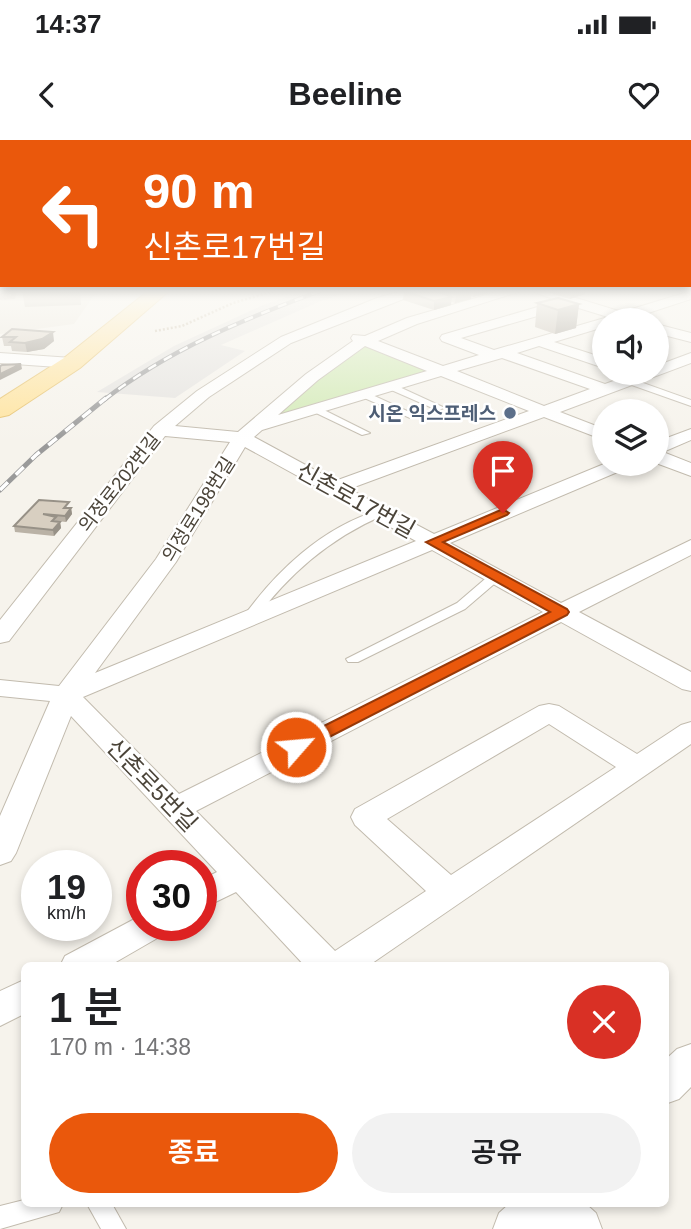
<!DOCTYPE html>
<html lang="ko">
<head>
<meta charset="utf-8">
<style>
	:root { --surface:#fff; --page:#f2f2f2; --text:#202124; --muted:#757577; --accent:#ea580c }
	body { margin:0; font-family:Arial,"Noto Sans KR",sans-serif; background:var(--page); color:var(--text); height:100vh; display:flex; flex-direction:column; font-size:26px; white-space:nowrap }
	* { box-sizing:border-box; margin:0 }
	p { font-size:23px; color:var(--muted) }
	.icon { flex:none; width:38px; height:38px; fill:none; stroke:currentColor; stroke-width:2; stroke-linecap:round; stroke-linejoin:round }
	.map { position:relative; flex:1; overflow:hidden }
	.sheet { position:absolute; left:21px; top:822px; width:648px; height:245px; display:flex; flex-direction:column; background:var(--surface); border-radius:10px; box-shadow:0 4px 10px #0003 }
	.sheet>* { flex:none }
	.top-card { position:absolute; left:0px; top:0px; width:691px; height:147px; box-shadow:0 4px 10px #0003; background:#ea580c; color:#fff; overflow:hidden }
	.buttons { position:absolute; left:592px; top:168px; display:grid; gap:14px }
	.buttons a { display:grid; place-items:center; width:77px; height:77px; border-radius:50%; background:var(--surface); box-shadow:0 4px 10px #0003; font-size:35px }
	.speed { position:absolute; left:21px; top:710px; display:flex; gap:14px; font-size:35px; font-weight:700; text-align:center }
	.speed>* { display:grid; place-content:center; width:91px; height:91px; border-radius:50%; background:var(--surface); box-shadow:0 4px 10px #0003; line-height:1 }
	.speed small { font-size:18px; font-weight:400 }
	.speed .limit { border:10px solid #d22; background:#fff; color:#111 }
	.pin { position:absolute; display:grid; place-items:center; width:60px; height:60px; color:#fff; margin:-72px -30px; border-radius:50% 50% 50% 0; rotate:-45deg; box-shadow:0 0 7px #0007 }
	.pin .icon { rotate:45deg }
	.me { position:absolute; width:77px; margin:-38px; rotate:63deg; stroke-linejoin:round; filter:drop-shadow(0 0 5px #0008) }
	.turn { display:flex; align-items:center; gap:24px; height:147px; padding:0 28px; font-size:32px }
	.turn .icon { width:91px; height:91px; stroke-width:2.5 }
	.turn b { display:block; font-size:49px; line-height:60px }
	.round { display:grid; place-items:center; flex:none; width:74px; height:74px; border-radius:37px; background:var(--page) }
	.headline { display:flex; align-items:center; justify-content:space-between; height:119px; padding:0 28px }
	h1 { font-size:42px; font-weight:600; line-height:52px }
	.button { display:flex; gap:14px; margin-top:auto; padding:14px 28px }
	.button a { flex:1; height:80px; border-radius:42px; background:var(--accent); color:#fff; font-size:28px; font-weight:600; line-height:80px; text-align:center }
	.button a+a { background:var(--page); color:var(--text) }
	.status { display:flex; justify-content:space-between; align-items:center; height:49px; padding:0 35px; background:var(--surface); direction:ltr }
	.status svg { height:19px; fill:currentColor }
	header { display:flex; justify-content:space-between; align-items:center; height:91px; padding:0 28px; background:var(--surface); font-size:32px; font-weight:600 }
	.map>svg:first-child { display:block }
	.residential { fill:#eae5da }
	.green { fill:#d2eab5 }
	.parking { fill:#e5e3e0 }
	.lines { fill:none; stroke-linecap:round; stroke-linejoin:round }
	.service-casing { stroke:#c2bbae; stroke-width:2 }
	.minor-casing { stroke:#c2bbae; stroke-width:2 }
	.primary-casing { stroke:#e6c16a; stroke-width:2 }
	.path { stroke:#c4b79f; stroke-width:2.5; stroke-dasharray:2 2; stroke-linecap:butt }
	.service { fill:#fff; fill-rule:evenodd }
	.minor { fill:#fff; fill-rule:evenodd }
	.primary { fill:#ffe39c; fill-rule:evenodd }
	.rail-far1-casing { stroke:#9a9a9a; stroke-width:4.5 }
	.rail-casing { stroke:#9a9a9a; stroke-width:5 }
	.rail-far1 { stroke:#fff; stroke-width:2.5; stroke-dasharray:9; stroke-linecap:butt }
	.rail { stroke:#fff; stroke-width:3.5; stroke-dasharray:11; stroke-linecap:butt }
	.wall { fill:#bab2a6 }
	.shaded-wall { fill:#979187 }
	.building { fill:#d8cfc1; stroke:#979187; stroke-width:2 }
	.route { fill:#ea580c; stroke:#983908; stroke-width:2 }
	.service-dot { fill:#5c6f8a; stroke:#fff; stroke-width:2.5 }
	.labels { text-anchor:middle; stroke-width:5; stroke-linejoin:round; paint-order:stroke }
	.far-service-label { font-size:19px; font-weight:bold; fill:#4e5e75; stroke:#fff; text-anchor:end }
	.far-street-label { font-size:19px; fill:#4b4439; stroke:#fff }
	.street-label { font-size:23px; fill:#4b4439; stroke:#fff }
</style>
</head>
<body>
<div class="status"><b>14:37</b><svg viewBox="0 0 49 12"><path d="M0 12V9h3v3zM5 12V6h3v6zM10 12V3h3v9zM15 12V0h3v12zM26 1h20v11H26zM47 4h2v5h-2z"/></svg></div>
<header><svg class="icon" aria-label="back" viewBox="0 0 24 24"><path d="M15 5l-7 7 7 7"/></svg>Beeline<svg class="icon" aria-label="heart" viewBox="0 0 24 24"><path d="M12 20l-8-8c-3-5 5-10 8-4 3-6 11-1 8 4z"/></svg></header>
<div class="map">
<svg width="691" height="1089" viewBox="0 0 691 1089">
	<rect width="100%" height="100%" fill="#f6f3ec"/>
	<path class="residential" d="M0 151H97L74 184 0 194Z"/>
	<path class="green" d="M363 205 436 231 271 281 304 250Z"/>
	<path class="parking" d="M304 151H352L321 161 221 205 245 211 175 258 97 252 174 206 263 165Z"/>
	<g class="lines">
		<defs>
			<g id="service">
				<path d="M626 239H632L691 260V266L626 243Z"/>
				<path d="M389 245H395L445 268 437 270 389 249Z"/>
				<path d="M362 253H368L418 276 410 278 362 257Z"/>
				<path d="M314 268H320L370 293 362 295 314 272Z"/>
				<path d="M380 370 385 373 384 375C328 399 288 435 252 483H242L241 480C275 432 322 387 380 370Z"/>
				<path d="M496 432 500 433 502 436 500 439 465 469 358 522H348L346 519 457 463 492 433Z"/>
				<path d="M24 1060V1064H63L59 1072 0 1089V1066Z"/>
				<path d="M87 1064H112L126 1089H101Z"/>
			</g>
			<g id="minor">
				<path d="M402 151H424L291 203 209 257 175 286 238 292 306 234 353 201 351 198 353 195 365 196 407 178 500 151H521L417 184 378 201 443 226 479 215 442 201 440 198 442 195 558 161 532 151H553L622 172 691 151V159L636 177 639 180H604V187L554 202 604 218V228L539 206 517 213 605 244 636 233H656V226L691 213V223L560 272 604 289V300L544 277 349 349 434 394 604 324H629L627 328 450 403 561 463 691 400V415L579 472 691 532V551L682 549 561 482 196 671 335 811 426 751 355 685 351 677 355 669 539 566 549 564 559 566 637 614 681 585 691 582V604L368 826H305L236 752 201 769V740L217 732 71 576 16 713 11 721 0 725V676L50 561 0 556V540L59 546 156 419 230 302 165 296 9 501 0 503V480L154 286 197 251 281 197 377 158ZM572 166 608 177 494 210 461 198ZM365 206 427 231 278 275 318 240ZM502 218 590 249 544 266 457 231ZM441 236 529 271 335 341 254 297 262 290ZM245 307 416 401 95 533 176 422ZM432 410 543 472 179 654 83 557ZM549 584 616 627 451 735 387 679Z"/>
				<path d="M656 184 691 193V202L656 193Z"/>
				<path d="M0 213 72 218 80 223 72 228 0 223Z"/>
				<path d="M691 289V300L663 312 691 323V336L656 323V302Z"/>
				<path d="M142 775V786H166L161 796 109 826H60L65 816Z"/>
				<path d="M24 840V874L0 886V851Z"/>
				<path d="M691 904V947L679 959 665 964V920L677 909Z"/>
				<path d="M509 1064H586L596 1073 602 1089H493L499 1073Z"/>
			</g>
			<path id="primary" d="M148 151H169L80 228 9 275 0 277V259L64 218Z"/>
		</defs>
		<use href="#service" class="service-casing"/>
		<use href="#minor" class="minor-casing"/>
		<use href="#primary" class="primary-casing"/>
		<path class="path" d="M155 191 182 186 233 163 274 151"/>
		<use href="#service" class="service"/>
		<use href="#minor" class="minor"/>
		<use href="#primary" class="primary"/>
		<defs>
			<path id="rail-far1" d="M104 260C168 210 244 179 320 151"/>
			<path id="rail" d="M0 350 36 315 106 258"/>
		</defs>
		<use href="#rail-far1" class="rail-far1-casing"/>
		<use href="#rail" class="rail-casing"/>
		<use href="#rail-far1" class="rail-far1"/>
		<use href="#rail" class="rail"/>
	</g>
	<g class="wall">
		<path d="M0 151H17L15 159 0 160Z"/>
		<path d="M22 151H80L81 165 25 167Z"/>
		<path d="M404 151H488V153L473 157 471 156V159L455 163 451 162V165L434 170 403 160Z"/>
		<path d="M585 151V154L570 159 547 152Z"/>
		<path d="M537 163 579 164 576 188 555 194 535 187Z"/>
		<path d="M2 197 54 201 44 209 27 212 12 211 11 206H4Z"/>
		<path d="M71 368 72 374 66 382 57 381 60 382 61 388 54 396 15 392 14 386Z"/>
	</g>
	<g class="shaded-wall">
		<path d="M467 151H472L471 159 455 163 456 154Z"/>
		<path d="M474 151H488V153L473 157Z"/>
		<path d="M571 151H585V154L570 159Z"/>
		<path d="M452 157 451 165 434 170V161Z"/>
		<path d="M579 164 576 188 555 194 558 170Z"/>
		<path d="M53 192 54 201 44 209 27 212 25 203Z"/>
		<path d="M21 224 22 229 0 240V234Z"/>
		<path d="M71 368 72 374 66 382 65 376Z"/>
		<path d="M60 382 61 388 54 396 53 390Z"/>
	</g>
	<g class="building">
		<path d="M404 151H437L452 157 434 161Z"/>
		<path d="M447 151H467L456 154Z"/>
		<path d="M558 158 579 164 558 170 537 163Z"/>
		<path d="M12 189 53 192 42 199 25 203 10 202 16 197H2Z"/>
		<path d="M21 224 0 234V226L2 225Z"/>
		<path d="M39 360 69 362 64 368H71L65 376 43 374 56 377 52 381 60 382 53 390 14 386Z"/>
	</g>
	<linearGradient id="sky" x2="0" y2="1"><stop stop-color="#8fc1ec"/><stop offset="0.5" stop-color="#fbfaf6"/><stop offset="1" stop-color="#fbfaf6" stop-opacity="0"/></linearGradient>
	<rect width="691" height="304" fill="url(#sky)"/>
	<path class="route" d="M503 369 509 373 507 375 443 402 567 469 569 472 567 475 302 611H290L287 607 290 603 550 472 426 402Z"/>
	<circle class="service-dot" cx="510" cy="273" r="7"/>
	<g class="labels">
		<g class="far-service-label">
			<text x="496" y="280">시온 익스프레스</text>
		</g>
		<g class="far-street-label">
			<text transform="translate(119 342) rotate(-52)" y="7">의정로202번길</text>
			<text transform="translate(198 369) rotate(-58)" y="7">의정로198번길</text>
		</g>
		<g class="street-label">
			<text transform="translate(356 360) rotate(29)" y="8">신촌로17번길</text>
			<text transform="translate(152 645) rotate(46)" y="8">신촌로5번길</text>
		</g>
	</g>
</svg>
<div class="buttons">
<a><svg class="icon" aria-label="sound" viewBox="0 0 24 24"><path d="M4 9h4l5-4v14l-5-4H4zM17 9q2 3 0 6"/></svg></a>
<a><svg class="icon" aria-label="layers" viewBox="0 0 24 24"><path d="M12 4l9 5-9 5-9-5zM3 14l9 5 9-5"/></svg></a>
</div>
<div class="speed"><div>19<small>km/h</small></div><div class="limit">30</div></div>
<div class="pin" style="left:503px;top:373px;background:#d93025"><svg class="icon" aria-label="arrive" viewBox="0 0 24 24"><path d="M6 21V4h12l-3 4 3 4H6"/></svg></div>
<svg class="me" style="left:296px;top:607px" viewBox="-20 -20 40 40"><circle r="17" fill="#ea580c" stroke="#fff" stroke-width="3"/><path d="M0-11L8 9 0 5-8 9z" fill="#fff"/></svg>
<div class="top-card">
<div class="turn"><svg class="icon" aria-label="left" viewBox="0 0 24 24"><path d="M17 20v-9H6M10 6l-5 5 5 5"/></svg><div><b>90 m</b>신촌로17번길</div></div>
</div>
<section class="sheet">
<div class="headline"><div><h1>1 분</h1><p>170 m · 14:38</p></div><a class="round" style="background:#d93025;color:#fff"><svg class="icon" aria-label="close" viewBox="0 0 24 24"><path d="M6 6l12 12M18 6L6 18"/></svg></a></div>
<div class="button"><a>종료</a><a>공유</a></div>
</section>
</div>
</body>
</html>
